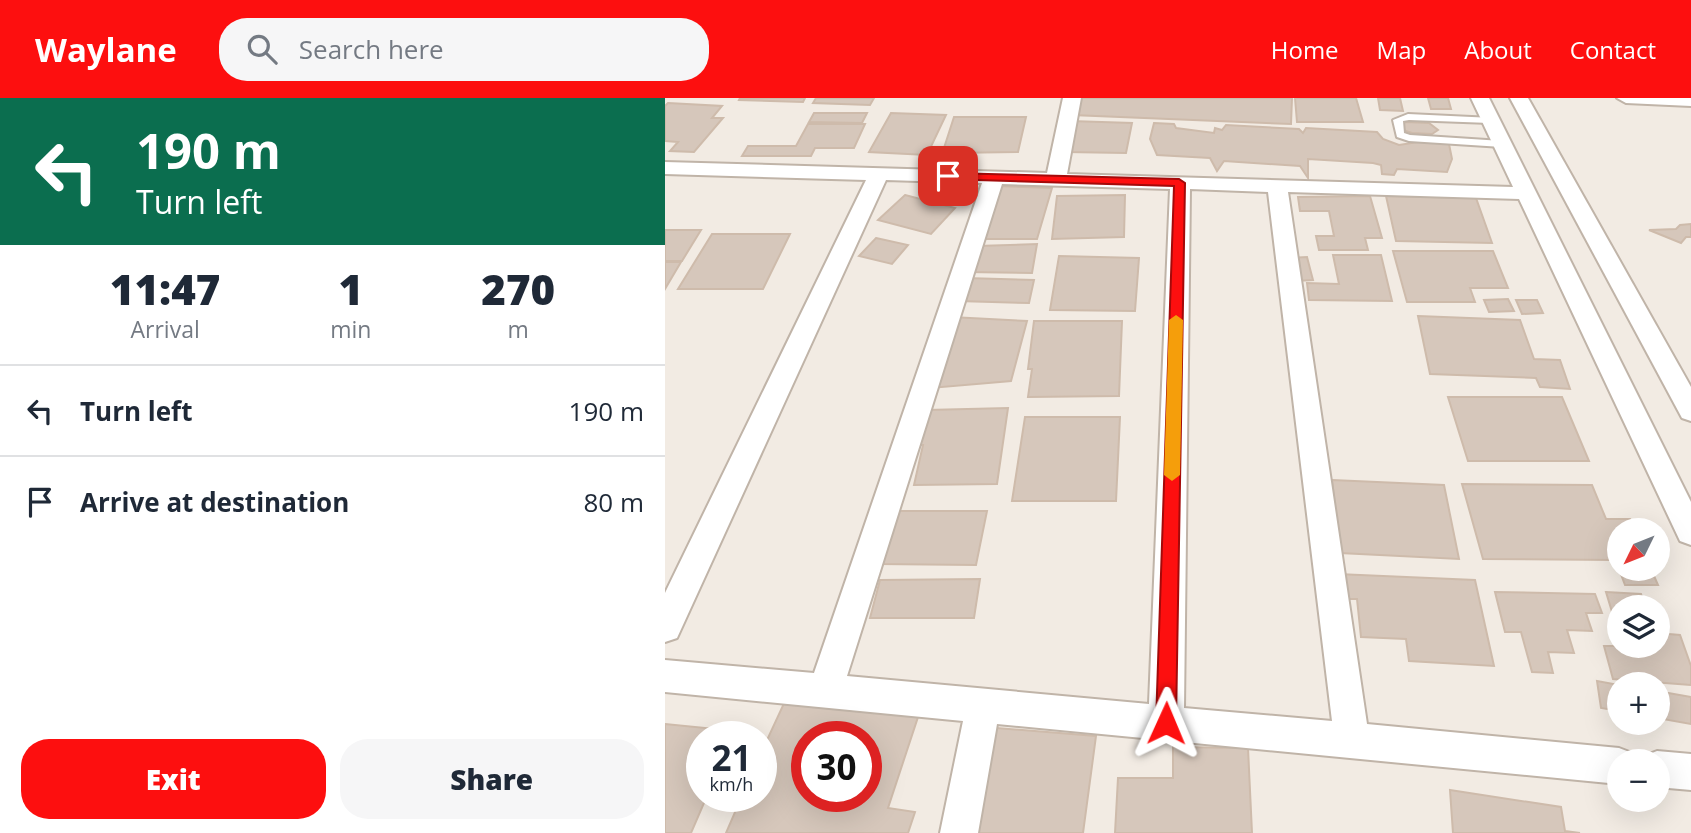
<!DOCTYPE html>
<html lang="en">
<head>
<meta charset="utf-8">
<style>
	:root { --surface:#fff; --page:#f6f6f7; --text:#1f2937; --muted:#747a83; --line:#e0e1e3; --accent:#fd0f0f }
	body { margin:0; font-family:"Open Sans",sans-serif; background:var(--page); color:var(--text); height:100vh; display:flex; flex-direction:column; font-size:26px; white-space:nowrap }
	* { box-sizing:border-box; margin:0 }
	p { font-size:23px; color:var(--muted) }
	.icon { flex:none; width:38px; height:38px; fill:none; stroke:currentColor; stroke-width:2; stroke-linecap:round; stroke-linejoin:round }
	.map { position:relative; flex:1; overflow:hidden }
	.side { display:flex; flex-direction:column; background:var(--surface); width:665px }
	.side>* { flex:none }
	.hud { background:#0b6e4f; color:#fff; overflow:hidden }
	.needle { width:46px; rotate:227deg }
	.buttons { position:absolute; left:942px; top:420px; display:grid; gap:14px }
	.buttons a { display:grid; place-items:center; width:63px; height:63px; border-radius:50%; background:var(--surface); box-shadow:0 7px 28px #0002; font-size:35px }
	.speed { position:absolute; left:21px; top:623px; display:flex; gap:14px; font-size:35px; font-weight:700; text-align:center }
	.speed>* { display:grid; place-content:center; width:91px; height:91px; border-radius:50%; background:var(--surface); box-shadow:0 7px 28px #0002; line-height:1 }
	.speed small { font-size:18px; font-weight:400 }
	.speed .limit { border:10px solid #d22; background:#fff; color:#111 }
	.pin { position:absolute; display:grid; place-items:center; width:60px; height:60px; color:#fff; margin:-30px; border-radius:14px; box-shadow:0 4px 10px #0006 }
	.me { position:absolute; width:77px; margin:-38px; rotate:1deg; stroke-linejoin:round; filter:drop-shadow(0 0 5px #0008) }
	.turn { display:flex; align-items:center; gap:24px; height:147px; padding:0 21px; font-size:32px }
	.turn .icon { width:91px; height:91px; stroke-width:2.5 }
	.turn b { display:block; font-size:49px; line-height:60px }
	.eta { display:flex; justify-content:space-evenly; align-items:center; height:119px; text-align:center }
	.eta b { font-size:42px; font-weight:800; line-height:49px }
	.button { display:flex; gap:14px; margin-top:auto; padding:14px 21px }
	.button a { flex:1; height:80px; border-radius:28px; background:var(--accent); color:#fff; font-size:28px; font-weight:800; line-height:80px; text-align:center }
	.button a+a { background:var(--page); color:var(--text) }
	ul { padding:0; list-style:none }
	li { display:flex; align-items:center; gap:21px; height:91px; padding:0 21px; border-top:2px solid var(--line) }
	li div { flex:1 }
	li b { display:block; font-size:26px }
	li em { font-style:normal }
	header { display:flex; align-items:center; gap:42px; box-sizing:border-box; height:98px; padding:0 35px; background:var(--accent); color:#fff }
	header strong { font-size:33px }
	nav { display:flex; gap:38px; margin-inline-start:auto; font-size:24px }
	.search { width:490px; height:63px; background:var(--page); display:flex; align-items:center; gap:18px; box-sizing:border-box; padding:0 24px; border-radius:28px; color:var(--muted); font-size:26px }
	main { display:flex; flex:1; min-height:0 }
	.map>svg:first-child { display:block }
	.building { fill:#d6c7bb; stroke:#cebbab; stroke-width:2; fill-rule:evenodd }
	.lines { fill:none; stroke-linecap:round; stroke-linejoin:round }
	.service-casing { stroke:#c0b4a8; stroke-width:4 }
	.minor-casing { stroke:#c0b4a8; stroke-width:4 }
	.service { fill:#fff; fill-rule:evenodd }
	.minor { fill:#fff; fill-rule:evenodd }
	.route { fill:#fd0f0f; stroke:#a40a0a; stroke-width:2 }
	.slow { fill:#f59e0b }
</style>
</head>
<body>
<header>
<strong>Waylane</strong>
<div class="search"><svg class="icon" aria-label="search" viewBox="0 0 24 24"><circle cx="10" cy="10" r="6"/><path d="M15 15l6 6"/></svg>Search here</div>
<nav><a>Home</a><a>Map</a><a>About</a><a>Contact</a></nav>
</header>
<main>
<section class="side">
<div class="hud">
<div class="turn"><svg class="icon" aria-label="left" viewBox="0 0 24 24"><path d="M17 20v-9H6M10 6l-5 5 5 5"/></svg><div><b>190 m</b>Turn left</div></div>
</div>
<div class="eta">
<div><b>11:47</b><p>Arrival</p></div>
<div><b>1</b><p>min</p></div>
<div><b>270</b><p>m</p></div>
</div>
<ul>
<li><svg class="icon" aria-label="left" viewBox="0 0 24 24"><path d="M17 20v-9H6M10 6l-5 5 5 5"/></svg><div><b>Turn left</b></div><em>190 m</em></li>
<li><svg class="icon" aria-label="arrive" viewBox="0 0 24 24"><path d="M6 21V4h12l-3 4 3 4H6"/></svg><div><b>Arrive at destination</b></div><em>80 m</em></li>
</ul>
<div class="button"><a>Exit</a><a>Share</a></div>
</section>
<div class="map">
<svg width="1026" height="735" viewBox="0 0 1026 735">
	<rect width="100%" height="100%" fill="#f2ebe3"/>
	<g class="building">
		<path d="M75 0H140L138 4 74 2Z"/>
		<path d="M151 0H209L205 7 148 5Z"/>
		<path d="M410 0H627L626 26 407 17Z"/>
		<path d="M630 0H691L698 24H632Z"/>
		<path d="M713 0H735L738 13 715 12Z"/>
		<path d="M763 0H783L786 11H766Z"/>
		<path d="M3 5 57 8 47 20H58L29 54 5 53 13 44 0 43V8Z"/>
		<path d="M149 15H202L197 25 144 24Z"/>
		<path d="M226 15 281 17 262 57 204 54Z"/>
		<path d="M289 19H361L353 54 282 55 279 62H273L275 55H266L268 50H279Z"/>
		<path d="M405 23 467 25 461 55 401 54Z"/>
		<path d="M741 24 764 25 773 32 767 36 747 35 738 32 736 26Z"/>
		<path d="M489 25 509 26 511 30 549 35 550 30 557 32 561 27 634 31 638 35 641 30 712 34 718 41 734 47 766 42 784 46 787 61 782 74 732 71 729 77 717 76 716 67 708 65 643 61V80L635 68 559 63 552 73 545 60 492 57 485 41Z"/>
		<path d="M143 26H200L189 50H150L146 58H77L83 48H131Z"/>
		<path d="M330 88 387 90 372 141H315Z"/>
		<path d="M240 97 290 110 266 136 213 122Z"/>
		<path d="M460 97 459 139 387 141 392 98Z"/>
		<path d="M705 98 717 140H700L703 152H654L651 138H669L664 113H635L633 99Z"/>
		<path d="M721 98 811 100 827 145 731 143Z"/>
		<path d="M1026 126V139H1021L1016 145 984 132 1011 131 1015 127Z"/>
		<path d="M0 132H36L17 163H0Z"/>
		<path d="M47 136H125L98 191H13Z"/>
		<path d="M211 140 243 147 227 166 194 158Z"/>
		<path d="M372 146 367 175 301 174 312 148Z"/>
		<path d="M728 153H828L843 190H805L810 204H742Z"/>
		<path d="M668 157H716L727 203 644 202 642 185 674 186Z"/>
		<path d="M394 158 474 160 470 213 385 212Z"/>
		<path d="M642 159 648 182 630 183 624 160Z"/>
		<path d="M0 164H16L0 191Z"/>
		<path d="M300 180 369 182 364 205 293 203Z"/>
		<path d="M843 201 849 213 824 214 819 202Z"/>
		<path d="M851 202H872L878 215 857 216Z"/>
		<path d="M753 218 855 222 869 261 895 262 905 291 875 289 871 280 765 276Z"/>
		<path d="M286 219 362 223 346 283 266 290Z"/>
		<path d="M369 223H457L454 298 363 299 367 271H363Z"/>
		<path d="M783 299H897L924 363H803Z"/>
		<path d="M343 310 332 386 249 387 258 347H254L262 312Z"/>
		<path d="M360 319H455L451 403H347Z"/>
		<path d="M667 382 779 387 794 461 675 455Z"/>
		<path d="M797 386 927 387 941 421H965L969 432H954V470L951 462 818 461Z"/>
		<path d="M229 413H322L311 467 213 466Z"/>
		<path d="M954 471H986L993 487H960Z"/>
		<path d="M672 476 810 482 829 568 744 563 741 541 696 539 692 501H674Z"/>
		<path d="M315 481 309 520H205L215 482Z"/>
		<path d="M830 494 930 496 937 515H921L927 533 902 532 909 555 883 554 888 575 867 574 856 534H840Z"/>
		<path d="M941 494 976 496 980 509H954V537Z"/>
		<path d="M992 535 1015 537 1026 568V587L948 581 939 548H992Z"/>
		<path d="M932 583 954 587V613L936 610Z"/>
		<path d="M992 593 1026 599V626L992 620Z"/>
		<path d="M121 601 253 619 223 710 250 714 243 735H61L77 698H96V655ZM142 639H201V698H142Z"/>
		<path d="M0 626 71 633 69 639H37V698H42L26 735H0Z"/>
		<path d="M319 629 431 638 418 735H296Z"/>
		<path d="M508 649 583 650 587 735H450L453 680H508Z"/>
		<path d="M785 692 896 709 900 733 915 735H788Z"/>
	</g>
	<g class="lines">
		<defs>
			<path id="service" d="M743 16 828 20 830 22 825 25 744 22 738 23 739 35 745 37 837 43 842 46 837 49 744 43 732 39 728 22Z"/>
			<g id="minor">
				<path d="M398 0H416L402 76 848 89 806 0H824L1026 404V447L1015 443 854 101 623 94 702 626 954 650 967 655 970 663H954V686L332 626 313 735H275L298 623 0 594V562L149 575 317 85 221 82 12 540 0 544V495L201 82 0 76V64L382 75ZM337 86 505 91 484 606 182 578ZM525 91 603 94 667 623 519 610Z"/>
				<path d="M845 0H863L1026 289V323L1017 320Z"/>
				<path d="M952 0H1026V8L961 5Z"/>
				<path d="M992 653 1026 656V692L992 689V663H977L979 658Z"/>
			</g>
		</defs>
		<use href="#service" class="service-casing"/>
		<use href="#minor" class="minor-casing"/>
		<use href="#service" class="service"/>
		<use href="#minor" class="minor"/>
	</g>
	<path class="route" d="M283 75 514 81 520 85 511 625 508 632 501 635 494 632 491 625 509 88 279 81 277 78Z"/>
	<path class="slow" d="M511 217 518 222 515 377 507 383 499 377 504 222Z"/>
</svg>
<div class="buttons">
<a><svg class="needle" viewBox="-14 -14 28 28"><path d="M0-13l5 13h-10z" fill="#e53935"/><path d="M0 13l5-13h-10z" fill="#747a83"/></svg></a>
<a><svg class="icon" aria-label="layers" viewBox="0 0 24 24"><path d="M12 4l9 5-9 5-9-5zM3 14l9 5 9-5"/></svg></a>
<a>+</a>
<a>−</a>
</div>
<div class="speed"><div>21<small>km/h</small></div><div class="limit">30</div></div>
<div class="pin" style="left:283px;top:78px;background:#d93025"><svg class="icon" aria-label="arrive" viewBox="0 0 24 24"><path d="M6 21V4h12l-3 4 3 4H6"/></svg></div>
<svg class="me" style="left:501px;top:625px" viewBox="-20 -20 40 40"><path d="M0-17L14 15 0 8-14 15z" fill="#fd0f0f" stroke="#fff" stroke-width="4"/></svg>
</div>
</main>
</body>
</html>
